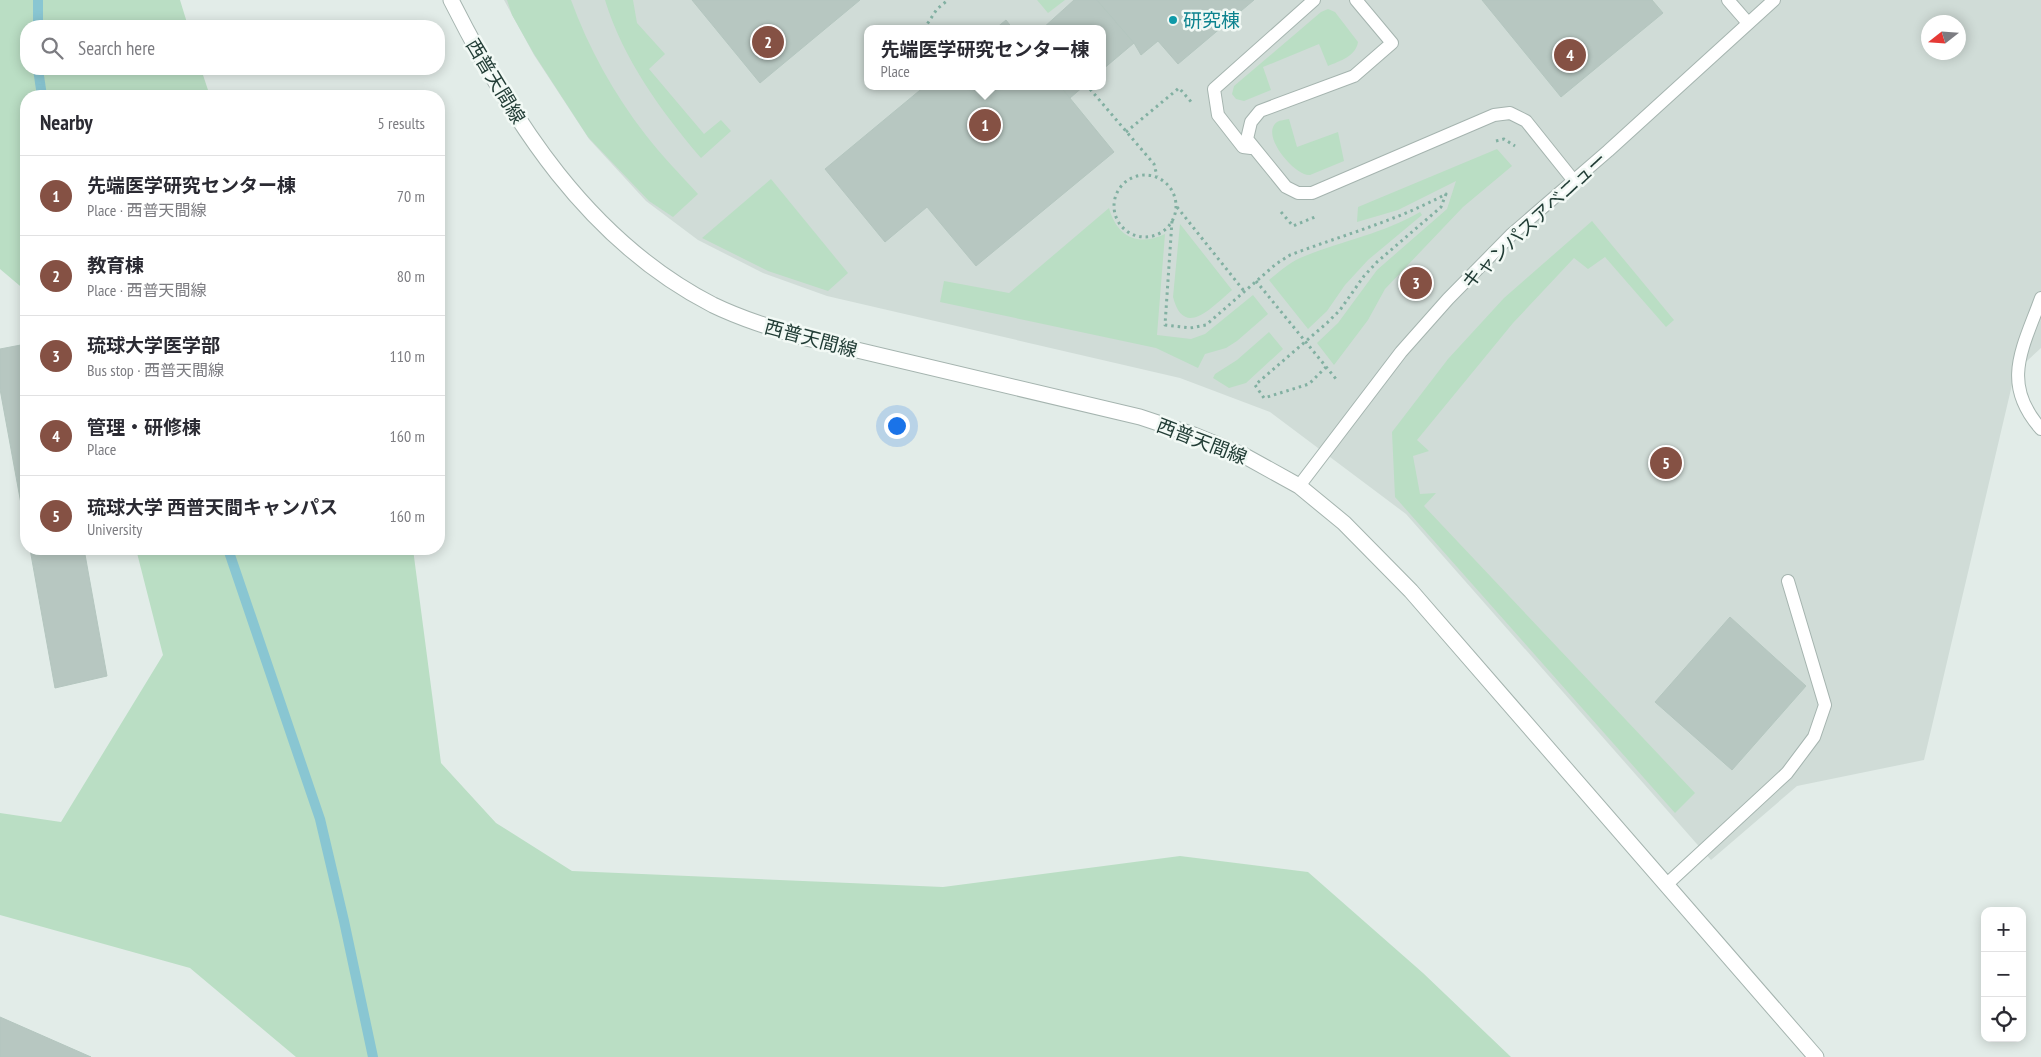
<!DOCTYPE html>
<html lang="en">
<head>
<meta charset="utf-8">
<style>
  :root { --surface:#fff; --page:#f2f2f3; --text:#2b2b33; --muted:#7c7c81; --line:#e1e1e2; --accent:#855144 }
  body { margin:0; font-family:"PT Sans Narrow","Noto Sans JP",sans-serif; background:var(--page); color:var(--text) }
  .controls { position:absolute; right:15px; bottom:15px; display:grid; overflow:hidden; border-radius:10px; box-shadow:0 2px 12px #0003 }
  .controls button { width:45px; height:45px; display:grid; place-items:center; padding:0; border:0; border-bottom:1px solid var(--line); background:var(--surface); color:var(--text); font:25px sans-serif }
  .compass { position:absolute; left:1921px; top:15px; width:45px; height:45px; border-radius:50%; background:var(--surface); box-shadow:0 2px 12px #0003; rotate:253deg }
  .you { position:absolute; left:896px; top:425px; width:18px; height:18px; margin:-12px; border:4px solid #fff; border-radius:50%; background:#1a73e8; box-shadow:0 0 0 8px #1a73e833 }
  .badge { display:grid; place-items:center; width:32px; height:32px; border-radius:50%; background:var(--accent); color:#fff; font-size:16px; font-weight:700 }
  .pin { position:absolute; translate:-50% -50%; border:2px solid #fff; box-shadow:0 1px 5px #0006 }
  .popup { position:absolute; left:864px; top:25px; width:242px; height:65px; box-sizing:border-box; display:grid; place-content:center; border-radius:10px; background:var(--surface); filter:drop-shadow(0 1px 4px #0005); font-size:16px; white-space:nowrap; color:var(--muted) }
  .popup b { font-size:19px; color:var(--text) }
  .popup::after { content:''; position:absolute; left:50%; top:100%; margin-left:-10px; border:10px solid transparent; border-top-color:var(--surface) }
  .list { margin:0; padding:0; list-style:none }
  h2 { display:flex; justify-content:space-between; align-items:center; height:65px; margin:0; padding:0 20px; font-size:21px }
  h2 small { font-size:16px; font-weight:400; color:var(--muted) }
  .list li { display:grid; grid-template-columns:32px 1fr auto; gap:15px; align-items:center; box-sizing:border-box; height:80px; padding:0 20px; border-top:1px solid var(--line) }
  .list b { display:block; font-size:19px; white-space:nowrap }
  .list p { margin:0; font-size:16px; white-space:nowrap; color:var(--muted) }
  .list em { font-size:16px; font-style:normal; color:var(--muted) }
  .icon { flex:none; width:28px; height:28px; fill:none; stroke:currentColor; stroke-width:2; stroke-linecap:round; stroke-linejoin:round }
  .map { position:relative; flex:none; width:2041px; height:1057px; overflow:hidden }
  .search { position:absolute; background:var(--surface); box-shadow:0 2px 12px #0003; left:20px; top:20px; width:425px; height:55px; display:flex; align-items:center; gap:12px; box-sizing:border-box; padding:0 18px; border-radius:20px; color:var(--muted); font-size:19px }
  .panel { position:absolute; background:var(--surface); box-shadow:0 2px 12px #0003; left:20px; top:90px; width:425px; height:465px; border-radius:20px }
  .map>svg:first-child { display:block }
</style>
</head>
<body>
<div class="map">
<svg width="2041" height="1057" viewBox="0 0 2041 1057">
  <rect width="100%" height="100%" fill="#e2ece8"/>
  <path fill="#d0dcd7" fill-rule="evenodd" d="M504,0H2041V348L2015,372L1924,760L1797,786L1711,860L1406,514L1270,412L1180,378L827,296L763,273L698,240L646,201L589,139L534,55ZM1928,22H1958V52H1928ZM868,29H1102V86H868Z"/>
  <g fill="#badec4">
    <polygon points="0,0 180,0 188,26 26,26 26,69 201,69 210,96 26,96 26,291 0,269"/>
    <path d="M507,0H571C588,47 614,94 645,134C661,155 680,174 698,194L673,217L649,201L588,137L534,54L512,15Z"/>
    <path d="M605,0H633L637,23L665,54L649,69L704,134L721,120L731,131L701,158C661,111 623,59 605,0Z"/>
    <polygon points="1037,0 1065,0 1048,13"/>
    <path d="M1328,9L1335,12L1358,42C1356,56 1340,61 1328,66L1319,44L1263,67L1271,90L1244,101L1236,99L1232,94L1234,86L1321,12Z"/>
    <path d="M1289,119L1297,147L1338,132L1344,161L1310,175C1296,177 1259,135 1277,122C1280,120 1285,120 1289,119Z"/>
    <polygon points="1497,149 1512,166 1463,207 1385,289 1368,320 1334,365 1317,343 1338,323 1377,270 1447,209 1456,181 1398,210 1357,222 1358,207"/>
    <polygon points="771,179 848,273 828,291 768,271 702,238"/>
    <path d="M1109,208C1117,237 1138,247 1165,234L1157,335L1191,339L1205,334L1253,295L1268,314L1237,341L1226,348L1205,354L1198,368L1156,348L940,302L944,281L1009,293Z"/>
    <path d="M1420,212L1422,215L1368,260L1345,285L1327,311L1308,329L1269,280C1279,272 1289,263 1300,258C1340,241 1383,234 1420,212Z"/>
    <polygon points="1592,221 1674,320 1666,327 1605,257 1588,269 1574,258 1513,323 1417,440 1429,451 1413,456 1420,494 1436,493 1424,506 1695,793 1675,813 1395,497 1392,432 1448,359 1504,298"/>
    <path d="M1180,224L1232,290C1213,306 1184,340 1173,297Z"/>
    <polygon points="1269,332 1283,349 1246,383 1229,388 1213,378 1215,374 1237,360"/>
    <polygon points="136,549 413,549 441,763 496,823 572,871 943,887 1180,856 1308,872 1423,973 1511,1057 296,1057 190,968 0,915 0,813 61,822 163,655"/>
  </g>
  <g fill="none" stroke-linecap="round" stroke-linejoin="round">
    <g stroke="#89c6d2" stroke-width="10">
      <polyline points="38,0 38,26"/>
      <polyline points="38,69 42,96"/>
      <polyline points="228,549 320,819 344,921 373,1057"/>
    </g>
  </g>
  <g fill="#b7c7c1" stroke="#b4c6bf">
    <polygon points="692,0 860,0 760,83"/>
    <polygon points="1074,0 1097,0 1134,43 1102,70 1102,29 1042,29"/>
    <polygon points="1097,0 1254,0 1178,64 1158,41 1141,55 1134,43"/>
    <polygon points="1482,0 1652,0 1663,13 1561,97"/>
    <polygon points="1006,20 1013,29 995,29"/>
    <polygon points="925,86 1060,86 1114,152 976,266 927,207 885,242 825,169"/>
    <polygon points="1060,86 1084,86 1070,98"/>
    <polygon points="26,344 26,531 0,389 0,349"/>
    <polygon points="30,549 84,549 107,676 55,688"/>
    <polygon points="1730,617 1806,686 1732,770 1655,702"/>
    <polygon points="0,1017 91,1057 0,1057"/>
  </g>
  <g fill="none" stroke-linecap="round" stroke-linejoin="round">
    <g stroke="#a5b4af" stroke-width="14">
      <g id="service">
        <polyline points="1356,0 1392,43 1354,76 1260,111 1251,122 1247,139 1286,187 1298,193 1312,193 1494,115 1510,113 1526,121 1574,181"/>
        <polyline points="1728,0 1748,23"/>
        <polyline points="1251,148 1243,147 1218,115 1214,89 1314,0"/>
        <path d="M2041,298C2023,348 2000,383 2041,429"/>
        <polyline points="1299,486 1401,352 1448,299 1512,234 1608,151 1774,0"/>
        <polyline points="1666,885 1787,773 1814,737 1825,705 1788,581"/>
      </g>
    </g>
    <g stroke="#a5b4af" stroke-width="17">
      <path id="tertiary" d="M451,0C512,121 588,241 713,305C742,319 772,328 802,337L1140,417L1194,435L1243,455L1299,486L1344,523L1411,591L1816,1057"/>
    </g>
    <g stroke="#82b0a2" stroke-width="3" stroke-dasharray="2.5 4" stroke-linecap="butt">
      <polyline points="924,29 937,9 948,0"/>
      <polyline points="1090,89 1154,164 1157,176"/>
      <polyline points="1126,132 1179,88 1193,104"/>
      <polyline points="1496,141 1504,139 1515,146"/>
      <circle cx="1145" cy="206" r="31"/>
      <polyline points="1177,207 1244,291"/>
      <polyline points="1281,212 1293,226 1315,217"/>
      <path d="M1172,221L1165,325L1190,328L1206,325L1276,264L1290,255C1343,235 1396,221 1446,194L1441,207L1377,262L1364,276L1340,310L1327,323L1255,385L1264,398L1309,384L1326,367"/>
      <polyline points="1256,281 1336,379"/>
    </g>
    <use href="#service" stroke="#fff" stroke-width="12"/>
    <use href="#tertiary" stroke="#fff" stroke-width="15"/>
  </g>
  <circle fill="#0f9aa8" stroke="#f2f9f5" stroke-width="2" cx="1173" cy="20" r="5"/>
  <g text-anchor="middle" stroke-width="5" stroke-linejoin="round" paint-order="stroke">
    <g font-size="19" fill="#0d838f" stroke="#f2f9f5" text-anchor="start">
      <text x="1183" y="27">研究棟</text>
    </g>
    <g font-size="19" fill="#223d36" stroke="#f2f9f5">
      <text transform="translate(496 81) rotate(59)" y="7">西普天間線</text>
      <text transform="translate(1534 220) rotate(-43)" y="7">キャンパスアベニュー</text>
      <text transform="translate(811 338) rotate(15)" y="7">西普天間線</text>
      <text transform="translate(1202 441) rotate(21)" y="7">西普天間線</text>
    </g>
  </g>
</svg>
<div class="controls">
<button>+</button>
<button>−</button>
<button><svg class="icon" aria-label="locate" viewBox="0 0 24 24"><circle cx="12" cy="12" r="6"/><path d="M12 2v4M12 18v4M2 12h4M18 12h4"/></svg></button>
</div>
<svg class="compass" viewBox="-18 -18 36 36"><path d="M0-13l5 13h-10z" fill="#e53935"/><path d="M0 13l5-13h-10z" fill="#7c7c81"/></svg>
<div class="you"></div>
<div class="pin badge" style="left:985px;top:125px">1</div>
<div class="popup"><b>先端医学研究センター棟</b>Place</div>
<div class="pin badge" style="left:768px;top:42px">2</div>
<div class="pin badge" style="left:1416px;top:283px">3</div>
<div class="pin badge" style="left:1570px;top:55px">4</div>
<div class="pin badge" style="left:1666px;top:463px">5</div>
<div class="search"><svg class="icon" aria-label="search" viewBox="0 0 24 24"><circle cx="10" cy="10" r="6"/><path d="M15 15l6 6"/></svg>Search here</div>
<section class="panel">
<h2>Nearby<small>5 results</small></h2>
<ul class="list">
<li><span class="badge">1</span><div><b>先端医学研究センター棟</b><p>Place · 西普天間線</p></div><em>70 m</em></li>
<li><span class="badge">2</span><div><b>教育棟</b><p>Place · 西普天間線</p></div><em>80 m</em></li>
<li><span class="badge">3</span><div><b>琉球大学医学部</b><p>Bus stop · 西普天間線</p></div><em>110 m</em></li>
<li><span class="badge">4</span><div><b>管理・研修棟</b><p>Place</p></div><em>160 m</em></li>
<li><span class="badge">5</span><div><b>琉球大学 西普天間キャンパス</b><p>University</p></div><em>160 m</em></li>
</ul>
</section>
</div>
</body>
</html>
